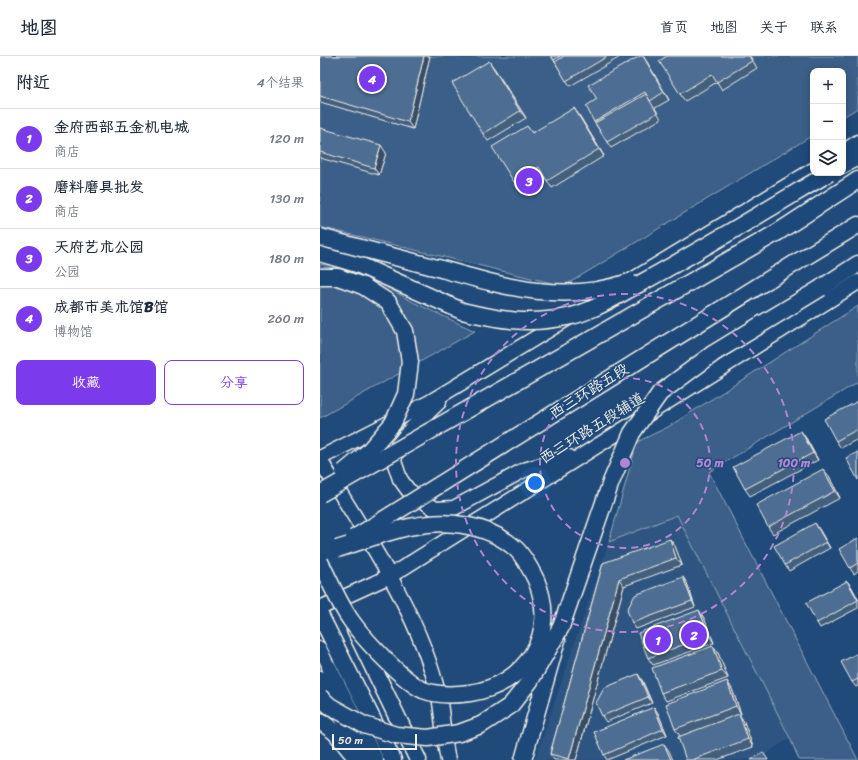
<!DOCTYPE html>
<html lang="zh">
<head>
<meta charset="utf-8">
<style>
  :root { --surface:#fff; --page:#f2f2f3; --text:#1f2937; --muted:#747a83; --line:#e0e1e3; --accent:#7c3aed }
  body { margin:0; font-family:Sriracha,"LXGW WenKai TC",sans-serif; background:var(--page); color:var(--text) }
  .controls { position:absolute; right:12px; top:12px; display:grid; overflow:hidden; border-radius:8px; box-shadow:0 2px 10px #0003 }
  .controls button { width:36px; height:36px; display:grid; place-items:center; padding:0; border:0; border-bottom:1px solid var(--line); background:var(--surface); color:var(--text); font:20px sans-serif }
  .scale { position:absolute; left:12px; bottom:10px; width:85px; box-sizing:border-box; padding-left:4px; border:2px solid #f4f1e8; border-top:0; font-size:11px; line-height:14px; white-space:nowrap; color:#f4f1e8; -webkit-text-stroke:3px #1f4a7a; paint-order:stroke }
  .you { position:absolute; left:215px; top:427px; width:14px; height:14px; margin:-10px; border:3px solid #fff; border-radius:50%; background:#1a73e8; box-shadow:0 0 0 6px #1a73e833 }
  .badge { display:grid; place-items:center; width:26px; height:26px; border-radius:50%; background:var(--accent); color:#fff; font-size:13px; font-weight:700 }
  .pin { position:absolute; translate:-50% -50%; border:2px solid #fff; box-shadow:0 1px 4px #0006 }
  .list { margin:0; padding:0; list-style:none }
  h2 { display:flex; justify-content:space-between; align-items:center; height:52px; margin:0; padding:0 16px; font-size:17px }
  h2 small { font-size:13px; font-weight:400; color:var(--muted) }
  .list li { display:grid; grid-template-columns:26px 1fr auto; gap:12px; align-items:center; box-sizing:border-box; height:60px; padding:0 16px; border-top:1px solid var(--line) }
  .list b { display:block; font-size:15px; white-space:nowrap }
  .list p { margin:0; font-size:13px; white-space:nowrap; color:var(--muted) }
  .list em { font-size:13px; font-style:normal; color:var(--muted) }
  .actions { display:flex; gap:8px; padding:12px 16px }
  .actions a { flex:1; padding:9px 0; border:1px solid var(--accent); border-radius:8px; text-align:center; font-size:14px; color:var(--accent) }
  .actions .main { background:var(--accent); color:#fff }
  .icon { flex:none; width:22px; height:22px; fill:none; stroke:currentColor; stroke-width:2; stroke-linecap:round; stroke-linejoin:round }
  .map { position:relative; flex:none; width:538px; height:704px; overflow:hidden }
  header { display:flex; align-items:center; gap:24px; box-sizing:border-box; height:56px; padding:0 20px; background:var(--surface); border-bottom:1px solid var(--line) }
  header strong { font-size:19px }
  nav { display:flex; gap:22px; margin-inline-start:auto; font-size:14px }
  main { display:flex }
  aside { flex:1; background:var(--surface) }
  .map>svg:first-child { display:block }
</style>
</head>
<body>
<header>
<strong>地图</strong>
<nav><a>首页</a><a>地图</a><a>关于</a><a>联系</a></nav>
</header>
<main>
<aside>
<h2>附近<small>4个结果</small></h2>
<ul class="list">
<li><span class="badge">1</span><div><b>金府西部五金机电城</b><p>商店</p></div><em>120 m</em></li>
<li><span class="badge">2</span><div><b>磨料磨具批发</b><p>商店</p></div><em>130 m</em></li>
<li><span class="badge">3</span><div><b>天府艺术公园</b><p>公园</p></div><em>180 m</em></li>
<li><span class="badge">4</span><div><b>成都市美术馆B馆</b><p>博物馆</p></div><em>260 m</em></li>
</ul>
<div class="actions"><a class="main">收藏</a><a>分享</a></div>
</aside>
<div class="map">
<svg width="538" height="704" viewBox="0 0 538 704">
  <rect width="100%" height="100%" fill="#1f4a7a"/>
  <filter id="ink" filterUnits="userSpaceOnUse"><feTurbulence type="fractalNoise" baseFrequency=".025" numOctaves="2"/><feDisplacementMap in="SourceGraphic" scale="8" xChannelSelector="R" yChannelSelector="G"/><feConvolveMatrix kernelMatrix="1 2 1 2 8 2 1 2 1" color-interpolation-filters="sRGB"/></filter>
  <g filter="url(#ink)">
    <polygon fill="#2d5581" points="357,458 470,682 437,704 215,704 289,486"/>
    <g fill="#3a5f88" stroke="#97a8b8">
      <polygon points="0,0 538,0 538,52 523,61 523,15 493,15 493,79 244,230 0,171"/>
      <polygon points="0,208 13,210 58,226 93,246 155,275 0,362"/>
      <polygon points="538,250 538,326 389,416 538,704 479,704 470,682 357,459 289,486 317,386 348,371"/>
    </g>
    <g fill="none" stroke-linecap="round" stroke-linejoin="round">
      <g stroke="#f4f1e8" stroke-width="15">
        <polyline id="tertiary" points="0,592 9,611"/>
      </g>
      <g stroke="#f4f1e8" stroke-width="17">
        <g id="secondary">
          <polyline points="523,96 538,86"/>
          <polyline points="312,224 493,114"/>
          <polyline points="119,346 91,373 78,389 74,405 80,423 88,434 115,453 134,452 204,414 249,401"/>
          <polyline points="0,402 110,346 250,261"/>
          <path d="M0,404C44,477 100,557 119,641C123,662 123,683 128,704"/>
          <polyline points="0,552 70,520 538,226"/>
          <polyline points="9,611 56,704"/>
        </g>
      </g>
      <g stroke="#f4f1e8" stroke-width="19">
        <g id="trunk">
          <polyline points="523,109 538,101"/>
          <polyline points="458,176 538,124"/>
          <polyline points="0,197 37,208 142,255"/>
          <polyline points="477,206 538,169"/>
          <polyline points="501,232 538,208"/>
          <polyline points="0,559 73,704"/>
          <polyline points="35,574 98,704"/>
          <polyline points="0,623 48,704"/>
          <polyline points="0,665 15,676 38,704"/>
          <polyline points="203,704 237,584"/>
        </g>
      </g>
      <use href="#tertiary" stroke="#1f4a7a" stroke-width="12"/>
      <use href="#secondary" stroke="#1f4a7a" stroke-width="14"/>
      <use href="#trunk" stroke="#1f4a7a" stroke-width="16"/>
      <g stroke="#f4f1e8" stroke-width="19" stroke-linecap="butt">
        <g id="trunk-bridge">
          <path d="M0,181C39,192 79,202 118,212C182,230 243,249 309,226"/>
          <polyline points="0,221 18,221 43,230 68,246 85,275 90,306 86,338 73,367 48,396 24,416"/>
          <path d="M142,255C180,264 208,269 247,261C273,256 298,239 321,227C385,192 447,154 509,117"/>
          <polyline points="0,438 458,176"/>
          <polyline points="34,482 477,206"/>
          <path d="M0,506C10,525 18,546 30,563C42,581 83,625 103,634C118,640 135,639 150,637C206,629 239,578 216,524C211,514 204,500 195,492C180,479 162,472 143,469C101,461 56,481 17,493"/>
          <polyline points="0,641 10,650 44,669 76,679 108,682 139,677 161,669 190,650 210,625 241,571 291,426 312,377 340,337 394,297 501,232"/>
        </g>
      </g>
      <use href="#trunk-bridge" stroke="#1f4a7a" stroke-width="16"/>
    </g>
    <g fill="#425f7e" stroke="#f4f1e8">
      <polygon points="0,0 110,0 93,73 0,46"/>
      <polygon points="231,0 300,0 300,1 250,30"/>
      <polygon points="347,0 430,0 437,12 402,34 397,26 365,45 360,38"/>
      <polygon points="327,6 349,44 335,52 341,63 291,92 274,66 277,43"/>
      <polygon points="174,12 206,62 168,85 163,78"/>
      <polygon points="259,59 284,100 232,132 223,119 199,134 194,126 207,70 212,77"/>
      <polygon points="0,72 66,97 59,119 0,102"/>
      <polygon points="538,345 538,383 521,392 516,385"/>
      <polygon points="486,382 498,404 430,440 425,433"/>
      <polygon points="509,420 520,442 453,478 448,471"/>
      <polygon points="499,473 510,492 469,515 465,509"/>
      <polygon points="538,482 538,515 534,518 530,512"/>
      <polygon points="355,490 362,509 304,530 256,704 234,704 230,698 283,507"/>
      <polygon points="367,527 375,551 316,573 312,567"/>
      <polygon points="531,530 538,543 538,552 500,572 497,567"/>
      <polygon points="384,562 394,587 333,609 328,602"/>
      <polygon points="398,597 408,622 346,645 341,637"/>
      <polygon points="538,597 538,630 536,631 532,626"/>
      <polygon points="322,624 332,647 286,666 282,660"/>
      <polygon points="407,625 412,633 421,658 419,658 424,666 433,691 397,704 366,704 360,680 355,673"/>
      <polygon points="338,657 347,679 287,704 284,699"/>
    </g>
    <g fill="#364d66" stroke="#f4f1e8">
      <polygon points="104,0 110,0 93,73 88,66"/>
      <polygon points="323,0 327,6 349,44 344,36"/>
      <polygon points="169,5 174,12 206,62 200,55"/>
      <polygon points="254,52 259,59 284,100 279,93"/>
      <polygon points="61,89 66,97 59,119 54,112"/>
      <polygon points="481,375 486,382 498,404 493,397"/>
      <polygon points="503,413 509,420 520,442 515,435"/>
      <polygon points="495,467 499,473 510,492 506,486"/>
      <polygon points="350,483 355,490 362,509 356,502"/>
      <polygon points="363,521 367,527 375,551 372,545"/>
      <polygon points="299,523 304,530 256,704 249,704 249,703"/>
      <polygon points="527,525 531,530 538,543 538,544"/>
      <polygon points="379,554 384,562 394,587 389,579"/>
      <polygon points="393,590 398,597 408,622 402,615"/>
      <polygon points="318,618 322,624 332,647 328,641"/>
      <polygon points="407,625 412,633 421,658 416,650"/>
      <polygon points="334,651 338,657 347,679 343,673"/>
      <polygon points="419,658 424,666 433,691 428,683"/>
      <polygon points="344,688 349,695 353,704 351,704"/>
    </g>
    <g fill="#4d6e92" stroke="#f4f1e8">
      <polygon points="0,0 104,0 88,66 0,40"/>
      <polygon points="231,0 240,0 234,4"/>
      <polygon points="244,0 288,0 246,25 235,6"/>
      <polygon points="320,0 323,0 344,36 330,45 325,36 274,66 266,50 277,43 268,29"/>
      <polygon points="347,0 429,0 432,5 397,26 392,18 360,38 339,5"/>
      <polygon points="169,5 200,55 163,78 132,27"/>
      <polygon points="326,38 337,57 287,86 275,67"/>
      <polygon points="254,52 279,93 227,125 219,111 194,126 172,91 207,70 212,77"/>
      <polygon points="0,72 61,89 54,112 0,96"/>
      <polygon points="538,345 538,373 516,385 504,363"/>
      <polygon points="481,375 493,397 425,433 413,411"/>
      <polygon points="538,396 538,424 526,402"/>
      <polygon points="503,413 515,435 448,471 436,449"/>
      <polygon points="495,467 506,486 465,509 454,490"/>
      <polygon points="538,482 538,507 530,512 519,493"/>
      <polygon points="350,483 356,502 299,523 249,703 230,698 283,507"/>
      <polygon points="363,521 372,545 312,567 307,554 315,539"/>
      <polygon points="527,525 538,544 497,567 486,547"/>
      <polygon points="379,554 389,579 328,602 318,577"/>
      <polygon points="393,590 402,615 341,637 332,612"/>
      <polygon points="538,597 538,623 532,626 521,606"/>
      <polygon points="318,618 328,641 282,660 276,647 284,632"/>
      <polygon points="407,625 416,650 355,673 346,648"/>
      <polygon points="334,651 343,673 284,699 274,676"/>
      <polygon points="419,658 428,683 372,704 366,704 358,681"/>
      <polygon points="344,688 351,704 303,704"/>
      <polygon points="443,696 448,704 431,704"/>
    </g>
  </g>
  <g fill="none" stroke="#b185d1" stroke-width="2" stroke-dasharray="7 5">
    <circle cx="305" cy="407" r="85"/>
    <circle cx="305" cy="407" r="169"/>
  </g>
  <g text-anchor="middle" stroke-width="3" stroke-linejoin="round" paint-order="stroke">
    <g font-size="15" fill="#f4f1e8" stroke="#1f4a7a">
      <text transform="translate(269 335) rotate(-32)" y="5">西三环路五段</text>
      <text transform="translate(272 372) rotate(-32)" y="5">西三环路五段辅道</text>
    </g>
  </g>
  <circle cx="305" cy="407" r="6" fill="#b185d1" stroke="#1f4a7a" stroke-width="2"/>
  <g font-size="12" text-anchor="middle" font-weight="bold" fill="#b185d1" stroke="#1f4a7a" stroke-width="3" stroke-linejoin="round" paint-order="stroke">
    <text x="390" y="411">50 m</text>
    <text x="474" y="411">100 m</text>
  </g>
</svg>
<div class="controls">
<button>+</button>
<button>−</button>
<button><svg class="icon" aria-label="layers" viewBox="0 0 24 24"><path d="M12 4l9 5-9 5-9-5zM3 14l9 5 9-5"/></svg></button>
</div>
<div class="scale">50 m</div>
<div class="you"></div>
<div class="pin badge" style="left:338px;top:584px">1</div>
<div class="pin badge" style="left:374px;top:579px">2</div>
<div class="pin badge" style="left:209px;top:125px">3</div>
<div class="pin badge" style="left:52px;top:23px">4</div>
</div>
</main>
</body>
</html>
